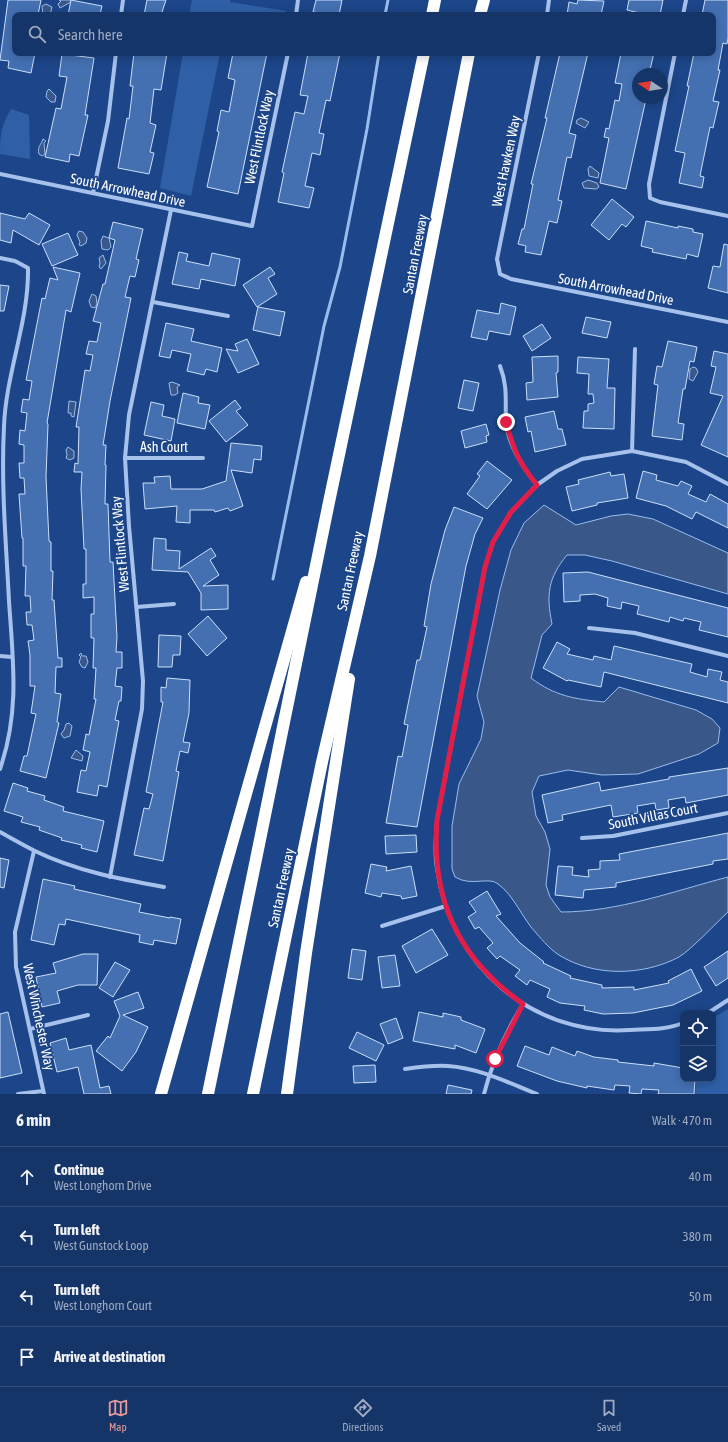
<!DOCTYPE html>
<html lang="en">
<head>
<meta charset="utf-8">
<style>
  :root { --surface:#153467; --page:#1e3c6d; --text:#f1f3f6; --muted:#9daac0; --line:#344f7b; --accent:#e69b98 }
  body { margin:0; font-family:"Asap Condensed",sans-serif; background:var(--page); color:var(--text) }
  .controls { position:absolute; right:12px; bottom:12px; display:grid; overflow:hidden; border-radius:8px; box-shadow:0 2px 10px #0003 }
  .controls button { width:36px; height:36px; display:grid; place-items:center; padding:0; border:0; border-bottom:1px solid var(--line); background:var(--surface); color:var(--text); font:20px sans-serif }
  .compass { position:absolute; left:632px; top:68px; width:36px; height:36px; border-radius:50%; background:var(--surface); box-shadow:0 2px 10px #0003; rotate:282deg }
  .stop { position:absolute; width:12px; height:12px; margin:-9px; border:3px solid #e11d48; border-radius:50%; background:#fff }
  .stop.end { background:#e11d48; border-color:#fff; box-shadow:0 1px 4px #0008 }
  .list { margin:0; padding:0; list-style:none }
  h2 { display:flex; justify-content:space-between; align-items:center; height:52px; margin:0; padding:0 16px; font-size:17px }
  h2 small { font-size:13px; font-weight:400; color:var(--muted) }
  .list li { display:grid; grid-template-columns:26px 1fr auto; gap:12px; align-items:center; box-sizing:border-box; height:60px; padding:0 16px; border-top:1px solid var(--line) }
  .list b { display:block; font-size:15px; white-space:nowrap }
  .list p { margin:0; font-size:13px; white-space:nowrap; color:var(--muted) }
  .list em { font-size:13px; font-style:normal; color:var(--muted) }
  .icon { flex:none; width:22px; height:22px; fill:none; stroke:currentColor; stroke-width:2; stroke-linecap:round; stroke-linejoin:round }
  .map { position:relative; flex:none; width:728px; height:1094px; overflow:hidden }
  .search { position:absolute; background:var(--surface); box-shadow:0 2px 10px #0003; left:12px; right:12px; top:12px; height:44px; display:flex; align-items:center; gap:10px; box-sizing:border-box; padding:0 14px; border-radius:8px; color:var(--muted); font-size:15px }
  .sheet { height:292px; background:var(--surface) }
  nav { display:flex; justify-content:space-around; align-items:center; box-sizing:border-box; height:56px; border-top:1px solid var(--line); background:var(--surface); font-size:11px; color:var(--muted) }
  nav a { display:grid; justify-items:center; gap:2px }
  nav .on { color:var(--accent) }
  .map>svg:first-child { display:block }
</style>
</head>
<body>
<div class="map">
<svg width="728" height="1094" viewBox="0 0 728 1094">
  <rect width="100%" height="100%" fill="#1c4689"/>
  <g fill="#2f5fa7">
    <polygon points="192,0 230,0 230,2 286,11 285,15 189,15"/>
    <polygon points="183,53 220,53 191,196 160,188"/>
    <path d="M11,109L29,115L30,159L0,154C0,136 1,125 11,109Z"/>
    <polygon points="728,1009 728,1094 695,1094 696,1079 713,1079 713,1018"/>
  </g>
  <g fill="#395889" stroke="#99bcee">
    <polygon points="59,0 70,0 71,2 60,8 58,4 61,1"/>
    <polygon points="46,4 52,7 50,15 43,15 42,6"/>
    <polygon points="49,89 56,96 55,102 51,102 46,97 47,91"/>
    <polygon points="581,118 589,122 585,128 576,123 577,120"/>
    <path d="M43,139L46,141L44,143L45,154L42,156L39,154C37,147 41,145 43,139Z"/>
    <polygon points="590,166 599,173 598,178 589,176 588,169"/>
    <polygon points="588,180 597,183 599,187 596,189 584,188 582,183"/>
    <polygon points="79,231 83,232 87,238 86,243 81,246 79,245 80,242 77,235"/>
    <polygon points="103,236 109,238 111,247 108,250 102,249 101,241"/>
    <polygon points="103,255 106,263 101,269 99,267 100,263 99,258"/>
    <polygon points="92,294 96,296 97,304 95,308 91,307 89,301"/>
    <polygon points="693,367 696,368 698,372 693,381 689,379 690,369"/>
    <polygon points="172,382 180,385 177,387 178,393 175,395 171,395 169,383"/>
    <polygon points="69,401 76,402 74,417 71,416 71,413 68,413"/>
    <polygon points="68,447 74,451 74,458 70,460 66,458 67,455 66,450"/>
    <path d="M544,505L576,525L611,516L628,514L653,519L728,553V594L612,561L585,555H567C548,578 546,595 552,624L542,635L531,678C555,696 574,699 604,702L619,687L696,710L712,719L720,728L718,743L699,754L638,774L602,775L568,770L539,776L532,792L536,816L545,832L550,849L546,885L550,897L561,912C618,912 674,891 728,877V912C716,923 692,949 679,957C643,976 594,977 559,955C551,950 543,941 537,934C523,920 514,895 498,884C489,876 471,887 455,877L452,869V826L459,784L481,739L484,722L477,696L500,590L511,550L524,523Z"/>
    <polygon points="81,653 82,656 86,656 88,662 85,668 82,667 79,662 81,657 79,655"/>
    <polygon points="69,723 72,726 70,736 64,738 61,734 64,730 66,724"/>
    <polygon points="76,750 83,756 82,761 71,758"/>
  </g>
  <g fill="none" stroke-linecap="round" stroke-linejoin="round">
    <g stroke="#99bcee" stroke-width="3">
      <polyline points="385,15 388,0"/>
      <polyline points="273,579 324,326 340,267 367,129 379,53"/>
    </g>
  </g>
  <g fill="#4470b2" stroke="#cbdef9">
    <polygon points="8,0 41,0 38,15 15,15 15,53 35,53 31,73 8,68 9,61 0,60"/>
    <polygon points="71,0 102,6 100,15 68,15"/>
    <polygon points="147,0 166,0 161,15 144,15"/>
    <polygon points="316,0 342,0 339,15 313,12"/>
    <polygon points="578,0 604,1 601,15 567,15 569,2 577,4"/>
    <polygon points="629,0 663,0 660,15 648,15 627,10"/>
    <polygon points="705,0 728,0 728,38 727,44 723,43 718,70 720,70 713,101 719,102 713,128 710,127 702,166 700,176 704,177 702,188 679,183 685,153 675,151 689,86 687,86 694,53 713,53 713,15 702,15"/>
    <polygon points="134,53 167,53 161,90 154,89 150,123 156,125 150,152 154,153 149,174 118,168 127,118 129,119 133,86 130,86"/>
    <polygon points="233,53 267,53 238,194 207,187 219,132 217,131 221,110 229,112 235,80 228,78"/>
    <polygon points="308,53 340,53 330,101 326,100 319,133 324,134 320,155 312,153 305,186 314,188 309,208 278,202 284,173 282,172 295,112 304,114 308,96 300,95"/>
    <polygon points="560,53 588,53 569,133 576,135 571,158 567,157 558,200 562,201 557,223 549,221 541,255 525,252 526,246 518,244 522,229 524,229 533,184 531,184 547,118 545,118"/>
    <polygon points="621,53 654,53 649,74 638,74 638,98 646,99 626,189 600,183 609,138 604,137 606,128 609,129 615,100 619,101 622,84 615,83"/>
    <polygon points="62,54 94,58 85,115 88,115 79,156 70,154 69,162 45,157 56,108 61,109 67,77 59,76"/>
    <polygon points="612,199 634,217 626,227 622,224 609,240 591,225"/>
    <polygon points="0,213 25,219 29,213 50,225 39,245 13,230 11,243 0,240"/>
    <polygon points="646,221 678,228 678,226 693,229 693,232 703,234 698,257 687,254 686,259 652,252 653,249 641,246"/>
    <polygon points="113,222 143,229 136,259 139,260 135,277 130,276 125,297 131,298 110,401 103,445 106,445 105,465 106,465 105,504 108,504 110,562 113,562 117,637 116,652 122,652 122,668 117,668 115,686 122,687 121,701 119,701 115,720 119,721 107,787 99,785 97,796 77,792 81,770 86,771 90,752 83,750 86,734 89,735 96,699 94,699 96,668 93,668 94,638 91,638 91,614 94,614 94,597 83,598 83,584 86,584 86,549 84,549 81,489 82,472 74,472 75,463 78,464 79,427 76,427 85,370 90,371 93,355 86,354 89,341 97,342 101,323 93,321 103,284 105,284 115,240 109,238"/>
    <polygon points="68,233 78,255 52,266 42,244"/>
    <polygon points="724,244 728,245 728,293 708,288 713,266 720,267"/>
    <polygon points="179,252 188,254 186,261 209,266 212,253 240,259 235,286 201,279 199,289 172,284"/>
    <polygon points="53,267 80,273 71,312 66,310 47,423 48,424 46,477 49,541 51,542 51,571 53,571 52,600 54,600 58,658 62,658 62,667 56,667 55,693 61,694 57,722 59,723 46,778 20,771 24,756 27,756 36,714 31,713 35,686 30,686 30,655 28,641 34,640 32,625 27,625 26,612 31,612 30,596 25,596 26,566 23,566 23,538 22,538 19,494 25,494 24,478 20,478 19,463 24,463 24,445 19,444 20,430 25,431 27,413 21,412 23,399 29,400 32,381 26,380 42,298 45,299 50,278 58,280"/>
    <polygon points="270,267 275,274 268,278 277,294 257,307 243,285"/>
    <polygon points="0,285 9,286 4,311 0,311"/>
    <polygon points="501,303 516,307 510,335 489,331 487,340 471,337 477,310 499,314"/>
    <polygon points="258,307 285,312 280,336 253,330"/>
    <polygon points="586,317 611,322 607,338 582,333"/>
    <polygon points="166,323 194,329 191,341 222,348 217,372 206,369 204,375 187,371 191,354 172,350 170,358 159,356"/>
    <polygon points="542,324 551,338 532,351 523,336"/>
    <polygon points="247,339 259,364 238,373 226,349 238,351 235,344"/>
    <polygon points="668,341 697,347 694,362 690,361 685,389 683,389 678,423 684,424 682,440 652,436 658,385 654,384 657,366 662,367"/>
    <polygon points="714,351 728,354 728,457 701,445 723,396 710,393 716,367 711,366"/>
    <polygon points="558,356 558,372 556,373 558,397 527,400 526,383 533,382 532,357"/>
    <polygon points="578,357 609,359 607,388 615,388 614,429 583,428 584,411 588,411 588,404 594,403 593,394 588,394 589,374 577,373"/>
    <polygon points="464,380 479,383 473,411 458,408"/>
    <polygon points="183,393 199,397 198,403 210,405 205,429 177,423"/>
    <polygon points="235,400 241,408 236,411 248,425 226,442 209,421"/>
    <polygon points="151,402 164,405 162,416 175,419 171,441 144,435"/>
    <polygon points="554,411 558,429 562,429 566,445 535,452 531,431 528,432 525,417"/>
    <polygon points="486,424 489,435 486,436 487,442 465,448 461,431"/>
    <polygon points="231,443 262,446 261,460 254,459 252,473 231,470 243,506 230,511 228,508 215,512 214,510 190,510 190,523 176,522 177,506 145,509 143,483 155,483 154,477 170,476 171,489 202,489 226,481"/>
    <polygon points="487,461 512,480 487,509 467,494 480,476 477,474"/>
    <polygon points="643,471 657,475 656,480 678,486 681,481 692,486 688,494 706,502 710,494 728,504 728,528 696,512 692,519 666,506 636,498"/>
    <polygon points="610,472 611,476 624,474 628,498 597,503 597,505 572,511 566,487 579,484 578,480"/>
    <polygon points="454,507 483,518 475,534 466,566 417,827 386,823 398,756 402,757 408,725 404,724 417,660 420,660 427,627 424,626 431,584 445,530"/>
    <polygon points="154,538 166,539 166,550 180,551 179,569 211,548 216,556 210,560 219,575 203,586 228,585 228,609 201,610 201,593 188,572 152,570"/>
    <polygon points="588,572 728,608 728,637 699,630 701,622 684,618 683,621 670,617 669,622 637,614 639,606 622,602 621,609 607,606 608,598 595,594 580,595 580,601 564,602 563,573"/>
    <polygon points="208,616 227,638 207,656 188,634"/>
    <polygon points="159,635 181,636 180,655 173,655 172,667 158,667"/>
    <polygon points="557,642 570,649 567,654 593,660 594,656 611,660 614,646 692,664 690,672 707,677 708,669 722,672 720,680 728,682 728,703 604,672 601,687 568,680 567,681 543,668"/>
    <polygon points="167,678 190,680 189,713 183,742 190,743 188,753 180,751 176,771 179,772 163,861 134,855 144,808 149,809 153,794 146,792 163,702 161,702 161,687 166,688"/>
    <polygon points="728,768 728,795 686,803 685,797 668,800 669,808 656,810 655,803 637,806 638,813 613,817 611,805 562,815 563,820 548,823 542,795 599,782 601,791 669,779 669,777"/>
    <polygon points="13,783 28,788 27,791 45,796 44,800 64,807 63,811 104,821 97,852 81,848 82,845 61,840 62,838 39,830 40,827 21,822 23,817 4,811"/>
    <polygon points="728,833 728,859 713,861 713,864 616,883 616,887 584,890 583,898 555,895 558,866 573,867 572,875 589,877 588,870 600,869 600,861 620,860 619,854"/>
    <polygon points="416,835 417,852 386,854 385,836"/>
    <polygon points="0,858 9,860 4,888 0,887"/>
    <polygon points="371,864 387,867 386,871 411,866 417,896 402,899 401,896 382,893 381,897 365,893"/>
    <polygon points="43,879 75,886 74,889 141,904 139,912 170,918 170,917 181,919 176,944 154,940 153,945 139,942 140,935 66,919 65,925 59,924 54,945 31,940"/>
    <polygon points="487,891 501,914 496,916 520,943 544,962 543,963 571,976 570,978 602,985 602,988 634,987 634,990 669,983 668,981 691,969 702,991 673,1005 633,1013 603,1014 584,1010 585,1006 560,1003 547,997 550,989 530,980 527,985 515,976 520,970 500,956 497,959 487,948 493,943 479,927 475,929 468,917 476,912 469,902"/>
    <polygon points="432,929 448,955 416,973 402,946"/>
    <polygon points="352,949 366,951 362,980 348,978"/>
    <polygon points="728,951 728,978 716,986 704,967"/>
    <polygon points="83,954 98,954 97,985 78,985 57,991 60,1003 42,1007 36,977 56,973 53,963"/>
    <polygon points="395,955 400,986 382,988 378,957"/>
    <polygon points="115,962 130,970 113,997 99,988"/>
    <polygon points="138,992 144,1008 123,1015 148,1027 136,1052 122,1071 96,1051 108,1036 110,1038 120,1016 114,1001"/>
    <polygon points="8,1012 22,1073 0,1078 0,1014"/>
    <polygon points="419,1012 443,1017 443,1013 461,1017 461,1020 485,1029 476,1053 455,1045 455,1049 413,1041"/>
    <polygon points="396,1018 403,1038 388,1044 380,1024"/>
    <polygon points="357,1032 384,1045 376,1061 349,1048"/>
    <polygon points="66,1038 69,1050 91,1045 100,1088 109,1086 111,1094 84,1094 78,1067 57,1072 50,1043"/>
    <polygon points="525,1046 549,1055 552,1047 575,1056 577,1051 594,1057 618,1060 618,1062 654,1066 654,1063 683,1068 683,1079 695,1079 694,1094 658,1094 659,1090 642,1089 641,1094 629,1093 630,1086 615,1085 614,1090 587,1086 587,1088 557,1081 517,1066"/>
    <polygon points="375,1065 376,1082 354,1083 353,1066"/>
    <polygon points="448,1085 472,1090 471,1094 446,1094"/>
  </g>
  <g fill="none" stroke-linecap="round" stroke-linejoin="round">
    <g stroke="#a6c2ec" stroke-width="4">
      <polyline points="121,15 123,0"/>
      <polyline points="296,15 298,0"/>
      <polyline points="547,15 549,0"/>
      <polyline points="683,15 686,0"/>
      <polyline points="539,53 497,259 500,274 511,279 728,322"/>
      <polyline points="675,53 649,184 650,198 660,202 728,216"/>
      <polyline points="0,174 252,226 288,53"/>
      <polyline points="93,193 108,121 116,53"/>
      <path d="M0,258L15,261L28,268C29,321 6,373 4,426C1,485 6,543 9,601C13,661 20,711 0,769"/>
      <polyline points="153,302 228,316"/>
      <path d="M500,366C508,387 505,400 506,421C508,445 522,466 537,485"/>
      <polyline points="632,451 635,349"/>
      <polyline points="125,458 203,458"/>
      <polyline points="137,607 174,604"/>
      <polyline points="589,628 635,633 728,656"/>
      <polyline points="0,656 12,657"/>
      <path d="M0,832C11,838 23,845 35,851C76,871 120,879 164,887"/>
      <polyline points="582,838 613,836 728,813"/>
      <polyline points="34,851 15,932 16,967 44,1094"/>
      <polyline points="110,877 142,709 143,681 129,526 125,458 129,415 171,210"/>
      <polyline points="382,926 446,906"/>
      <polyline points="708,1013 728,1000"/>
      <path d="M683,1023C666,1030 648,1029 630,1030C532,1037 449,964 437,868C434,852 436,836 437,820L485,567L493,542L511,512L537,485L557,471L582,459L632,451L686,462L728,484"/>
      <polyline points="30,1029 88,1015"/>
      <path d="M405,1069C419,1067 433,1065 448,1066C479,1068 509,1083 537,1094"/>
      <polyline points="18,1094 43,1091"/>
      <path d="M484,1094C492,1062 506,1032 523,1004"/>
    </g>
    <g stroke="#fff" stroke-width="12">
      <polyline points="432,15 435,0"/>
      <polyline points="480,15 484,0"/>
      <polyline points="161,1094 306,582"/>
      <polyline points="208,1094 329,502 424,53"/>
      <polyline points="253,1094 322,762 370,556 469,53"/>
      <polyline points="287,1094 306,953 349,679"/>
    </g>
  </g>
  <g fill="none" stroke-linecap="round" stroke-linejoin="round">
    <path stroke="#e11d48" stroke-width="5" d="M495,1059L523,1004C457,957 431,899 437,820L485,567L493,542L511,512L537,485C519,463 513,449 506,422"/>
  </g>
  <g text-anchor="middle" stroke-width="3.5" stroke-linejoin="round" paint-order="stroke">
    <g font-size="14" fill="#fff" stroke="#1c4689">
      <text transform="translate(259 137) rotate(-78)" y="5">West Flintlock Way</text>
      <text transform="translate(506 161) rotate(-78)" y="5">West Hawken Way</text>
      <text transform="translate(128 190) rotate(12)" y="5">South Arrowhead Drive</text>
      <text transform="translate(415 254) rotate(-79)" y="5">Santan Freeway</text>
      <text transform="translate(616 289) rotate(11)" y="5">South Arrowhead Drive</text>
      <text x="164" y="452">Ash Court</text>
      <text transform="translate(120 544) rotate(-95)" y="5">West Flintlock Way</text>
      <text transform="translate(350 571) rotate(-78)" y="5">Santan Freeway</text>
      <text transform="translate(653 816) rotate(-11)" y="5">South Villas Court</text>
      <text transform="translate(281 888) rotate(-78)" y="5">Santan Freeway</text>
      <text transform="translate(39 1017) rotate(78)" y="5">West Winchester Way</text>
    </g>
  </g>
</svg>
<div class="controls">
<button><svg class="icon" aria-label="locate" viewBox="0 0 24 24"><circle cx="12" cy="12" r="6"/><path d="M12 2v4M12 18v4M2 12h4M18 12h4"/></svg></button>
<button><svg class="icon" aria-label="layers" viewBox="0 0 24 24"><path d="M12 4l9 5-9 5-9-5zM3 14l9 5 9-5"/></svg></button>
</div>
<svg class="compass" viewBox="-18 -18 36 36"><path d="M0-13l5 13h-10z" fill="#e53935"/><path d="M0 13l5-13h-10z" fill="#9daac0"/></svg>
<div class="stop" style="left:495px;top:1059px"></div>
<div class="stop end" style="left:506px;top:422px"></div>
<div class="search"><svg class="icon" aria-label="search" viewBox="0 0 24 24"><circle cx="10" cy="10" r="6"/><path d="M15 15l6 6"/></svg>Search here</div>
</div>
<section class="sheet">
<h2>6 min<small>Walk · 470 m</small></h2>
<ul class="list">
<li><svg class="icon" aria-label="ahead" viewBox="0 0 24 24"><path d="M12 20V5M6 11l6-6 6 6"/></svg><div><b>Continue</b><p>West Longhorn Drive</p></div><em>40 m</em></li>
<li><svg class="icon" aria-label="left" viewBox="0 0 24 24"><path d="M17 20v-9H6M10 6l-5 5 5 5"/></svg><div><b>Turn left</b><p>West Gunstock Loop</p></div><em>380 m</em></li>
<li><svg class="icon" aria-label="left" viewBox="0 0 24 24"><path d="M17 20v-9H6M10 6l-5 5 5 5"/></svg><div><b>Turn left</b><p>West Longhorn Court</p></div><em>50 m</em></li>
<li><svg class="icon" aria-label="arrive" viewBox="0 0 24 24"><path d="M6 21V4h12l-3 4 3 4H6"/></svg><div><b>Arrive at destination</b></div></li>
</ul>
</section>
<nav>
<a class="on"><svg class="icon" aria-label="map" viewBox="0 0 24 24"><path d="M3 6l6-2 6 2 6-2v14l-6 2-6-2-6 2zM9 4v14M15 6v14"/></svg>Map</a>
<a><svg class="icon" aria-label="directions" viewBox="0 0 24 24"><path d="M12 3l9 9-9 9-9-9zM9 14v-3h6M13 9l2 2-2 2"/></svg>Directions</a>
<a><svg class="icon" aria-label="saved" viewBox="0 0 24 24"><path d="M7 4h10v16l-5-4-5 4z"/></svg>Saved</a>
</nav>
</body>
</html>
